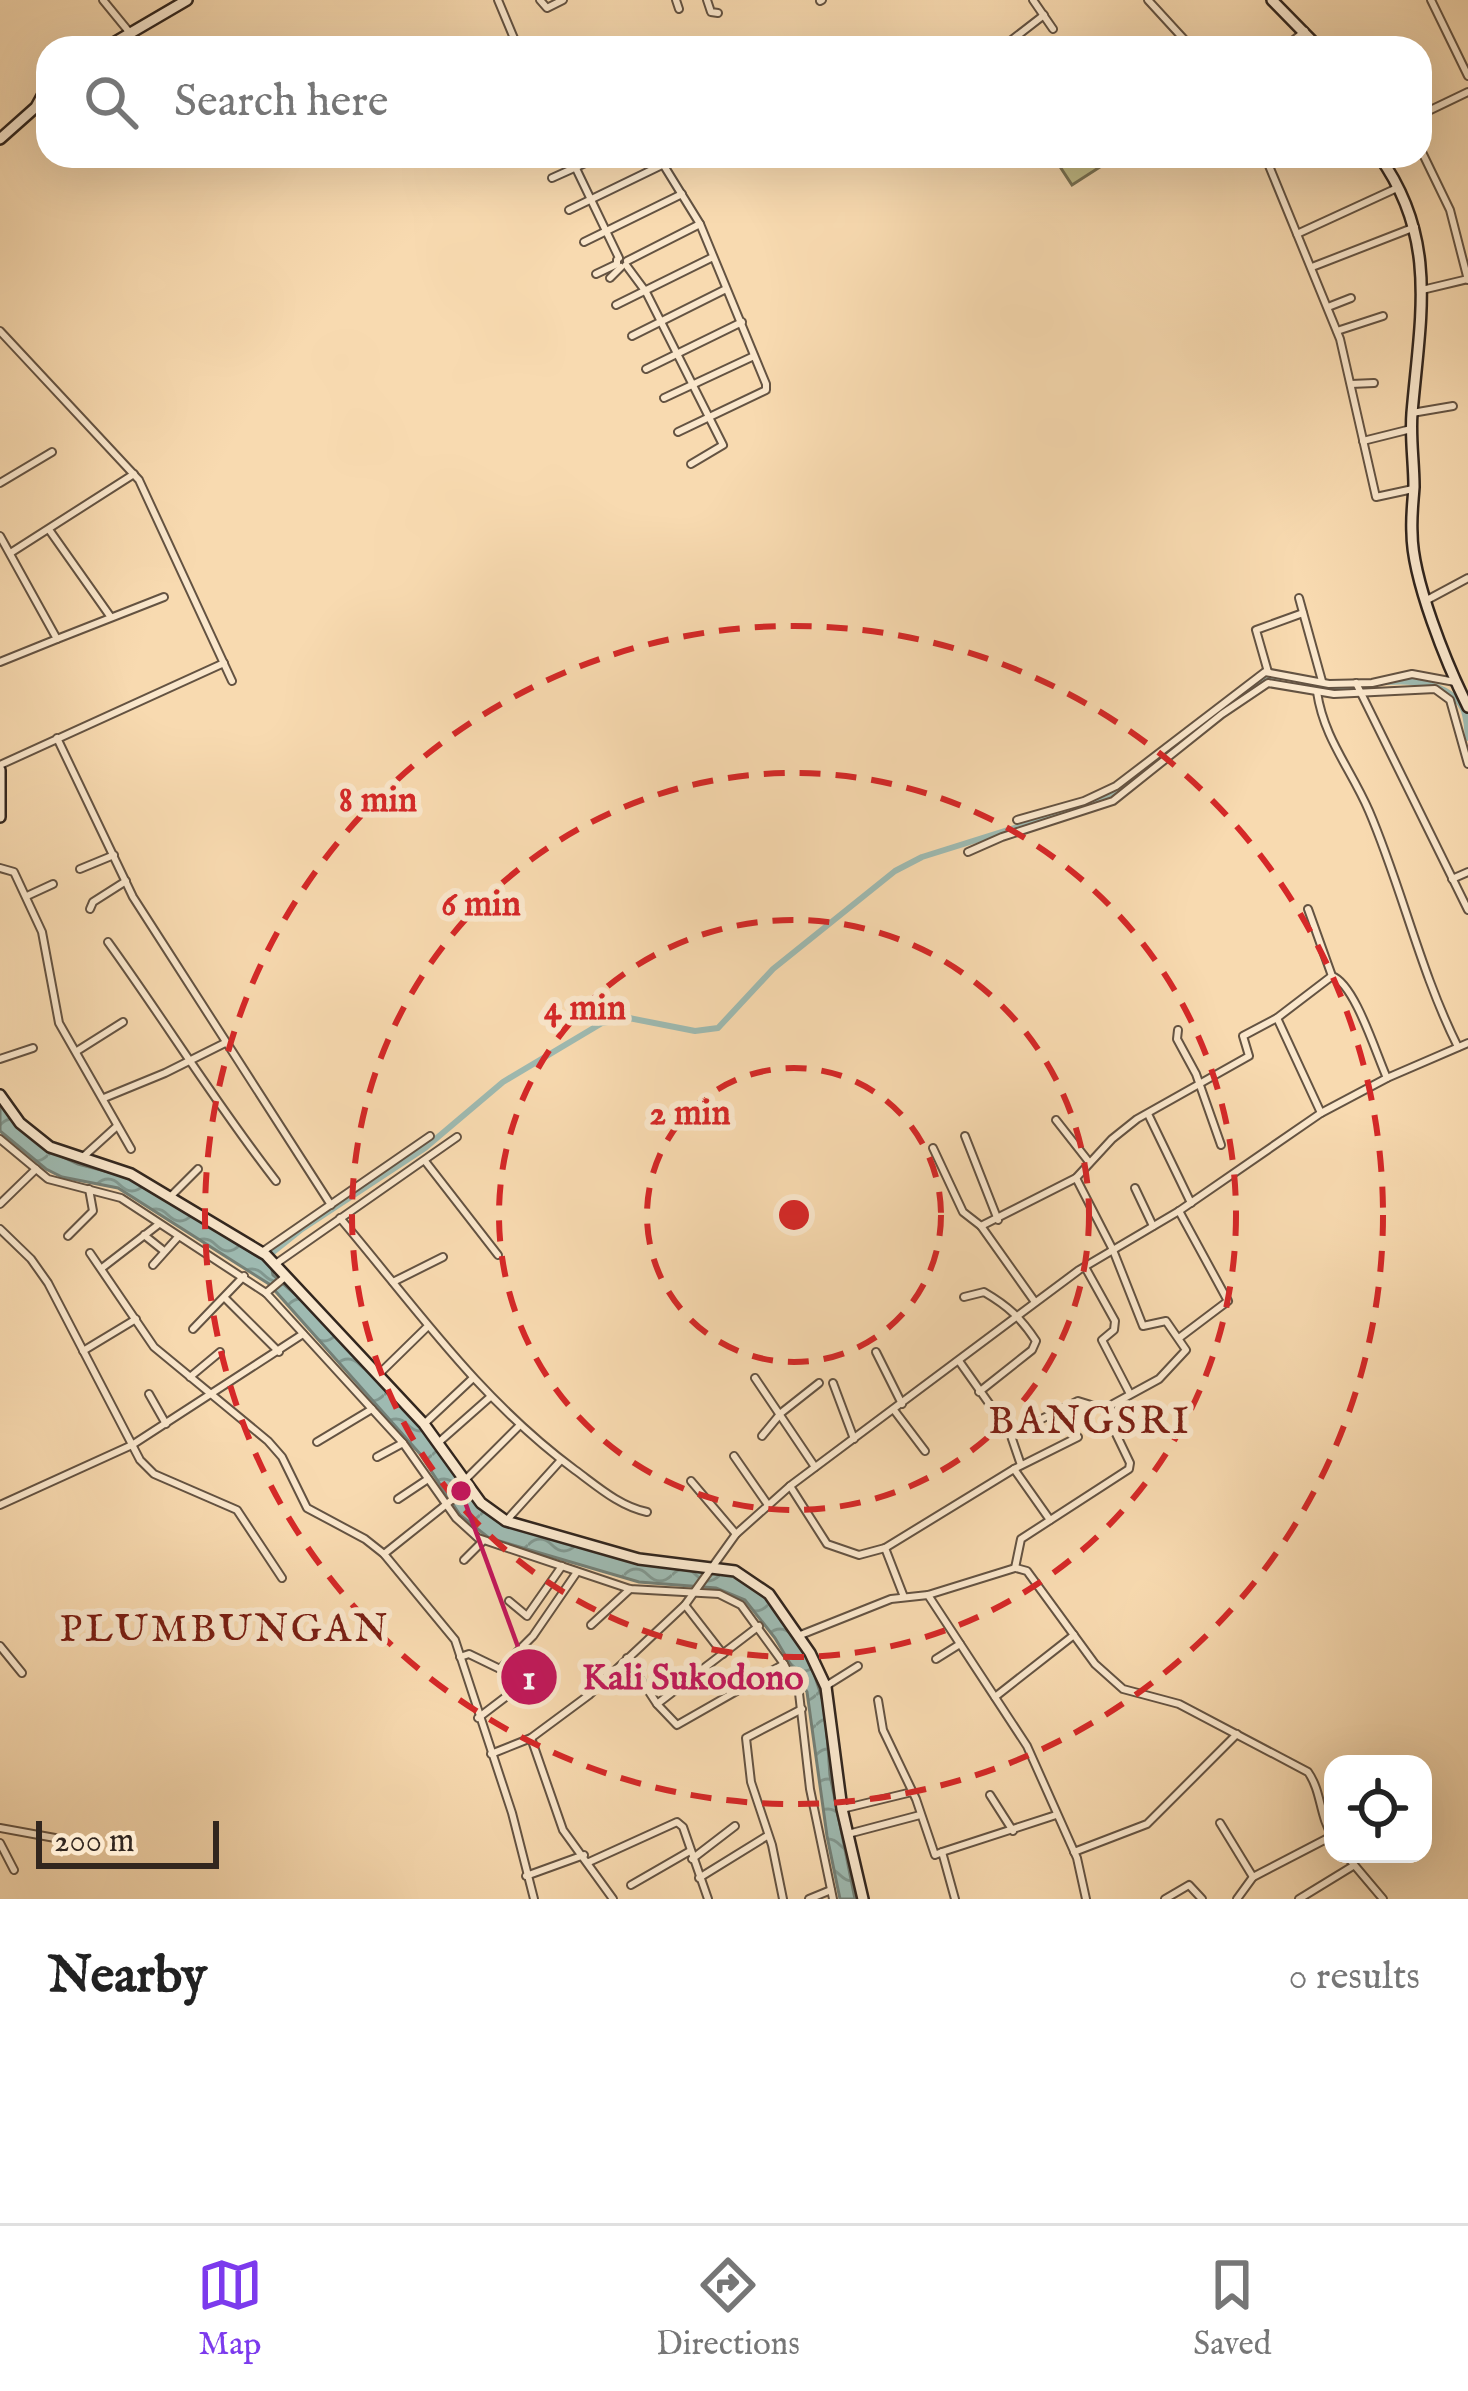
<!DOCTYPE html>
<html lang="en">
<head>
<meta charset="utf-8">
<style>
  :root { --surface:#fff; --page:#f2f2f2; --text:#222; --muted:#767676; --line:#e0e0e0; --accent:#7c3aed }
  body { margin:0; font-family:"IM FELL English",serif; background:var(--page); color:var(--text) }
  .controls { position:absolute; right:36px; bottom:36px; display:grid; overflow:hidden; border-radius:24px; box-shadow:0 12px 48px #0002 }
  .controls button { width:108px; height:108px; display:grid; place-items:center; padding:0; border:0; border-bottom:3px solid var(--line); background:var(--surface); color:var(--text); font:60px sans-serif }
  .scale { position:absolute; left:36px; bottom:30px; width:183px; box-sizing:border-box; padding-left:12px; border:6px solid #32261e; border-top:0; font-size:33px; line-height:42px; white-space:nowrap; color:#32261e; -webkit-text-stroke:9px #fae7cc; paint-order:stroke }
  .list { margin:0; padding:0; list-style:none }
  h2 { display:flex; justify-content:space-between; align-items:center; height:156px; margin:0; padding:0 48px; font-size:51px }
  h2 small { font-size:39px; font-weight:400; color:var(--muted) }
  .icon { flex:none; width:66px; height:66px; fill:none; stroke:currentColor; stroke-width:2; stroke-linecap:round; stroke-linejoin:round }
  .map { position:relative; flex:none; width:1468px; height:1899px; overflow:hidden }
  .search { position:absolute; background:var(--surface); box-shadow:0 12px 48px #0002; left:36px; right:36px; top:36px; height:132px; display:flex; align-items:center; gap:30px; box-sizing:border-box; padding:0 42px; border-radius:36px; color:var(--muted); font-size:45px }
  .sheet { height:324px; background:var(--surface) }
  nav { display:flex; justify-content:space-around; align-items:center; box-sizing:border-box; height:168px; border-top:3px solid var(--line); background:var(--surface); font-size:33px; color:var(--muted) }
  nav a { display:grid; justify-items:center; gap:6px }
  nav .on { color:var(--accent) }
  .map>svg:first-child { display:block }
</style>
</head>
<body>
<div class="map">
<svg width="1468" height="1899" viewBox="0 0 1468 1899">
  <defs>
    <pattern id="water-waves" width="16" height="10" patternUnits="userSpaceOnUse" patternTransform="scale(3)"><rect width="16" height="10" fill="#9ebab1"/><path d="M0 5q4-4 8 0t8 0" fill="none" stroke="#81978f"/></pattern>
  </defs>
  <rect width="100%" height="100%" fill="#f8dab0"/>
  <filter id="stains"><feTurbulence type="fractalNoise" baseFrequency=".00167" numOctaves="4"/><feColorMatrix values="0 0 0 0 .2 0 0 0 0 .09 0 0 0 0 .02 0 0 0 .5 -.17"/></filter>
  <radialGradient id="worn" r=".72"><stop offset=".6" stop-color="#630" stop-opacity="0"/><stop offset="1" stop-color="#630" stop-opacity=".3"/></radialGradient>
  <polygon fill="#c4bd87" stroke="#7b7252" stroke-width="3" points="1053,156 1117,156 1072,185"/>
  <polygon fill="url(#water-waves)" stroke="#737f76" stroke-width="3" points="0,1103 42,1147 78,1164 136,1179 271,1265 273,1275 318,1314 416,1417 504,1525 647,1563 737,1574 770,1600 808,1655 825,1707 830,1775 855,1899 840,1899 827,1836 807,1692 775,1638 745,1600 716,1588 639,1582 489,1538 460,1515 420,1454 269,1284 118,1188 62,1177 46,1169 0,1131"/>
  <g fill="none" stroke-linecap="round" stroke-linejoin="round">
    <g stroke="#9ebab1" stroke-width="6">
      <path d="M1386,682C1411,680 1448,682 1462,707C1467,714 1467,730 1468,738"/>
      <polyline points="1321,685 1334,689 1355,686"/>
      <polyline points="257,1265 302,1229 425,1148 503,1082 602,1023 629,1018 695,1031 718,1028 773,969 895,871 922,857 1085,806 1127,786 1254,684 1279,677"/>
    </g>
    <g stroke="#645342" stroke-width="10">
      <g id="street">
        <polyline points="103,0 130,33"/>
        <polyline points="498,0 518,48"/>
        <polyline points="540,0 547,8 563,0"/>
        <polyline points="676,0 679,9"/>
        <polyline points="707,0 711,12 718,13"/>
        <polyline points="1033,0 1053,29"/>
        <polyline points="1148,0 1192,48"/>
        <polyline points="1431,0 1468,76"/>
        <polyline points="820,1 822,0"/>
        <polyline points="1004,46 1044,15"/>
        <polyline points="1284,48 1305,31"/>
        <polyline points="1420,115 1468,92"/>
        <polyline points="1420,148 1450,210 1468,280"/>
        <polyline points="570,156 619,258"/>
        <polyline points="658,156 700,224 766,384 766,390 678,432"/>
        <polyline points="1265,156 1340,339 1376,497 1413,489"/>
        <polyline points="552,178 601,156"/>
        <polyline points="569,210 664,164"/>
        <polyline points="1297,234 1397,188"/>
        <polyline points="584,242 682,194"/>
        <polyline points="627,261 700,224"/>
        <polyline points="626,265 646,292 723,445 691,464"/>
        <polyline points="1312,267 1415,227"/>
        <polyline points="596,274 617,264 617,260"/>
        <polyline points="610,278 621,267"/>
        <polyline points="1422,290 1468,279"/>
        <polyline points="616,305 713,257"/>
        <polyline points="1328,307 1351,298"/>
        <polyline points="0,331 139,480 232,681"/>
        <polyline points="1337,331 1383,316"/>
        <polyline points="632,336 726,289"/>
        <polyline points="646,369 742,322"/>
        <polyline points="1351,384 1374,383"/>
        <polyline points="664,398 754,356"/>
        <polyline points="1412,413 1453,406"/>
        <polyline points="1363,441 1411,429"/>
        <polyline points="0,483 52,452"/>
        <polyline points="50,531 110,616"/>
        <polyline points="0,536 57,639 0,662"/>
        <polyline points="12,552 134,474"/>
        <polyline points="1299,598 1322,681"/>
        <polyline points="1427,600 1468,578"/>
        <polyline points="57,639 164,597"/>
        <polyline points="1268,672 1256,630 1303,613"/>
        <polyline points="1356,683 1468,910"/>
        <path d="M1317,692C1324,739 1351,769 1369,811C1402,888 1420,971 1458,1047"/>
        <polyline points="57,738 133,897 331,1205"/>
        <polyline points="0,765 224,663"/>
        <polyline points="1017,820 1084,801 1116,786 1265,672 1329,684 1372,683 1412,674 1455,682"/>
        <polyline points="968,852 1002,837 1113,801 1222,714 1268,683 1334,694 1435,689 1450,700 1468,764"/>
        <polyline points="0,868 14,872 42,932 59,1023 131,1149"/>
        <polyline points="80,869 114,855"/>
        <polyline points="1452,879 1468,872"/>
        <polyline points="27,896 53,884"/>
        <polyline points="90,909 93,902 126,881"/>
        <path d="M1308,909L1332,976C1355,984 1376,1054 1387,1078"/>
        <path d="M108,942C165,1021 216,1104 276,1181"/>
        <polyline points="1277,1018 1321,1113"/>
        <polyline points="1178,1030 1177,1039 1196,1074 1221,1145"/>
        <polyline points="77,1051 123,1022"/>
        <polyline points="0,1059 33,1048"/>
        <polyline points="104,1098 165,1073 225,1043"/>
        <polyline points="1148,1114 1191,1203"/>
        <polyline points="1056,1120 1089,1162"/>
        <polyline points="965,1136 998,1220"/>
        <polyline points="0,1139 48,1179 121,1198 266,1293 403,1443 456,1518 478,1538 630,1589 719,1594 741,1605 784,1664 799,1693 810,1789 833,1899"/>
        <polyline points="933,1148 963,1212 981,1226"/>
        <polyline points="83,1157 116,1127"/>
        <polyline points="425,1161 498,1255"/>
        <polyline points="1135,1188 1153,1226"/>
        <polyline points="171,1196 198,1169"/>
        <polyline points="0,1204 36,1169"/>
        <path d="M340,1218C417,1309 478,1398 575,1470C597,1486 619,1506 647,1512"/>
        <polyline points="0,1229 31,1259 48,1283 140,1460 154,1474 237,1510 282,1578"/>
        <polyline points="144,1235 164,1251"/>
        <polyline points="68,1236 93,1211 89,1189"/>
        <polyline points="262,1252 430,1136"/>
        <polyline points="90,1253 154,1347 268,1441 282,1457 307,1508 365,1539 384,1554 455,1640 512,1813 534,1899"/>
        <polyline points="153,1265 178,1237"/>
        <polyline points="274,1265 457,1137"/>
        <polyline points="1085,1267 1115,1321 1114,1330 1102,1340 1129,1392"/>
        <polyline points="102,1268 159,1224"/>
        <polyline points="393,1282 443,1257"/>
        <polyline points="266,1293 285,1277"/>
        <path d="M964,1297L984,1292C1008,1306 1021,1318 1036,1341L1032,1350L979,1392"/>
        <polyline points="225,1298 279,1352"/>
        <polyline points="1035,1302 981,1226 1076,1178 1112,1139 1137,1119 1249,1056 1243,1036 1277,1018 1332,976"/>
        <polyline points="193,1329 244,1276"/>
        <polyline points="1179,1338 1228,1301 1179,1211"/>
        <polyline points="83,1351 136,1319"/>
        <polyline points="876,1352 902,1404"/>
        <polyline points="959,1361 1010,1433 1021,1465"/>
        <polyline points="379,1374 426,1328"/>
        <polyline points="190,1377 220,1352"/>
        <polyline points="755,1378 815,1467"/>
        <polyline points="833,1383 854,1439"/>
        <polyline points="149,1394 166,1424"/>
        <polyline points="894,1410 925,1451"/>
        <polyline points="424,1424 472,1379"/>
        <polyline points="1011,1434 1078,1401 1104,1409"/>
        <polyline points="762,1436 781,1413 819,1383"/>
        <polyline points="317,1442 372,1409"/>
        <polyline points="438,1443 489,1398"/>
        <polyline points="734,1456 768,1505"/>
        <polyline points="377,1457 403,1443"/>
        <polyline points="1014,1469 1050,1520"/>
        <polyline points="464,1481 519,1426"/>
        <polyline points="691,1481 736,1534"/>
        <polyline points="790,1486 827,1544 859,1555 885,1548 1014,1469 1078,1437"/>
        <polyline points="398,1499 428,1479"/>
        <polyline points="0,1505 132,1445 303,1334"/>
        <polyline points="506,1521 561,1460"/>
        <polyline points="885,1548 904,1597"/>
        <polyline points="384,1554 468,1487"/>
        <polyline points="464,1560 483,1541"/>
        <polyline points="1015,1568 1021,1539 1129,1469 1130,1463 1104,1409 1159,1379 1186,1350 1166,1321 1143,1326 1113,1250 1076,1178"/>
        <path d="M1016,1568L1027,1571L1095,1664L1123,1689L1179,1704L1308,1772C1322,1792 1319,1816 1333,1837"/>
        <polyline points="928,1595 1027,1746 1077,1858 1086,1899"/>
        <polyline points="509,1601 527,1616 562,1566"/>
        <polyline points="685,1605 723,1654"/>
        <polyline points="591,1625 630,1589"/>
        <polyline points="798,1636 891,1599 928,1595 1015,1568"/>
        <polyline points="0,1646 22,1673"/>
        <polyline points="460,1657 469,1654 500,1669 533,1636 577,1572"/>
        <polyline points="627,1658 657,1704 677,1725 784,1664"/>
        <polyline points="936,1659 960,1644"/>
        <polyline points="826,1686 858,1666"/>
        <polyline points="995,1697 1074,1635"/>
        <polyline points="878,1700 883,1730 916,1799 935,1855 942,1852 955,1899"/>
        <polyline points="657,1704 759,1626"/>
        <polyline points="478,1718 520,1686"/>
        <polyline points="531,1738 563,1830 613,1899"/>
        <polyline points="491,1754 531,1738 589,1695 685,1605 736,1534 790,1486 1079,1270 1179,1211 1321,1113 1387,1078 1468,1043"/>
        <polyline points="990,1795 1013,1831"/>
        <polyline points="842,1809 912,1792"/>
        <polyline points="1220,1823 1253,1877"/>
        <polyline points="0,1828 55,1838"/>
        <polyline points="848,1834 920,1815"/>
        <polyline points="0,1843 14,1870"/>
        <polyline points="942,1852 1056,1815"/>
        <polyline points="1074,1852 1147,1824 1237,1734"/>
        <polyline points="1345,1854 1383,1899"/>
        <polyline points="692,1859 735,1826"/>
        <polyline points="589,1862 677,1822 683,1827 708,1899"/>
        <polyline points="526,1876 584,1855"/>
        <polyline points="699,1878 767,1836"/>
        <polyline points="631,1885 690,1851"/>
        <polyline points="783,1899 772,1845 751,1782 746,1738 802,1709"/>
        <polyline points="809,1899 831,1890"/>
        <polyline points="1165,1899 1189,1885 1202,1899"/>
        <polyline points="1237,1899 1253,1877 1332,1836"/>
        <polyline points="1299,1899 1353,1866"/>
      </g>
    </g>
    <g stroke="#32261e" stroke-width="14">
      <g id="secondary">
        <polyline points="1272,0 1319,48"/>
        <polyline points="105,48 187,0"/>
        <polyline points="0,139 36,107 48,85"/>
        <path d="M1379,156C1439,239 1420,318 1412,413C1410,438 1414,462 1414,487C1413,502 1411,517 1412,533C1412,579 1447,665 1468,707"/>
        <polyline points="0,770 0,817"/>
        <polyline points="0,1095 20,1123 50,1147 131,1174 266,1255 424,1424 481,1503 506,1521 639,1559 735,1571 769,1594 810,1653 826,1687 842,1809 863,1899"/>
      </g>
    </g>
    <use href="#street" stroke="#fae7cc" stroke-width="6"/>
    <use href="#secondary" stroke="#fae7cc" stroke-width="9"/>
  </g>
  <g fill="none" stroke="#d62828" stroke-width="6" stroke-dasharray="21 15">
    <circle cx="794" cy="1215" r="147"/>
    <circle cx="794" cy="1215" r="295"/>
    <circle cx="794" cy="1215" r="442"/>
    <circle cx="794" cy="1215" r="589"/>
  </g>
  <g text-anchor="middle" stroke-width="12" stroke-linejoin="round" paint-order="stroke">
    <g font-size="39" letter-spacing="3" fill="#7a1f14" stroke="#fae7cc">
      <text x="1090" y="1433">BANGSRI</text>
      <text x="225" y="1641">PLUMBUNGAN</text>
    </g>
  </g>
  <circle cx="794" cy="1215" r="18" fill="#d62828" stroke="#fae7cc" stroke-width="6"/>
  <g font-size="36" text-anchor="middle" font-weight="bold" fill="#d62828" stroke="#fae7cc" stroke-width="12" stroke-linejoin="round" paint-order="stroke">
    <text x="378" y="811">8 min</text>
    <text x="481" y="915">6 min</text>
    <text x="585" y="1019">4 min</text>
    <text x="690" y="1124">2 min</text>
  </g>
  <path fill="none" stroke="#c2185b" stroke-width="4.5" d="M461 1491L529 1677"/>
  <g fill="#c2185b" stroke="#fae7cc" stroke-width="4.5">
    <circle cx="461" cy="1491" r="12"/>
    <circle cx="529" cy="1677" r="30"/>
  </g>
  <g font-size="36" text-anchor="middle" font-weight="bold" fill="#fff">
    <text x="529" y="1689">1</text>
  </g>
  <g font-size="36" text-anchor="middle" font-weight="bold" fill="#c2185b" stroke="#fae7cc" stroke-width="12" stroke-linejoin="round" paint-order="stroke">
    <text x="693" y="1689">Kali Sukodono</text>
  </g>
  <rect width="100%" height="100%" filter="url(#stains)"/>
  <rect width="100%" height="100%" fill="url(#worn)"/>
</svg>
<div class="controls">
<button><svg class="icon" aria-label="locate" viewBox="0 0 24 24"><circle cx="12" cy="12" r="6"/><path d="M12 2v4M12 18v4M2 12h4M18 12h4"/></svg></button>
</div>
<div class="scale">200 m</div>
<div class="search"><svg class="icon" aria-label="search" viewBox="0 0 24 24"><circle cx="10" cy="10" r="6"/><path d="M15 15l6 6"/></svg>Search here</div>
</div>
<section class="sheet">
<h2>Nearby<small>0 results</small></h2>
<ul class="list">
</ul>
</section>
<nav>
<a class="on"><svg class="icon" aria-label="map" viewBox="0 0 24 24"><path d="M3 6l6-2 6 2 6-2v14l-6 2-6-2-6 2zM9 4v14M15 6v14"/></svg>Map</a>
<a><svg class="icon" aria-label="directions" viewBox="0 0 24 24"><path d="M12 3l9 9-9 9-9-9zM9 14v-3h6M13 9l2 2-2 2"/></svg>Directions</a>
<a><svg class="icon" aria-label="saved" viewBox="0 0 24 24"><path d="M7 4h10v16l-5-4-5 4z"/></svg>Saved</a>
</nav>
</body>
</html>
